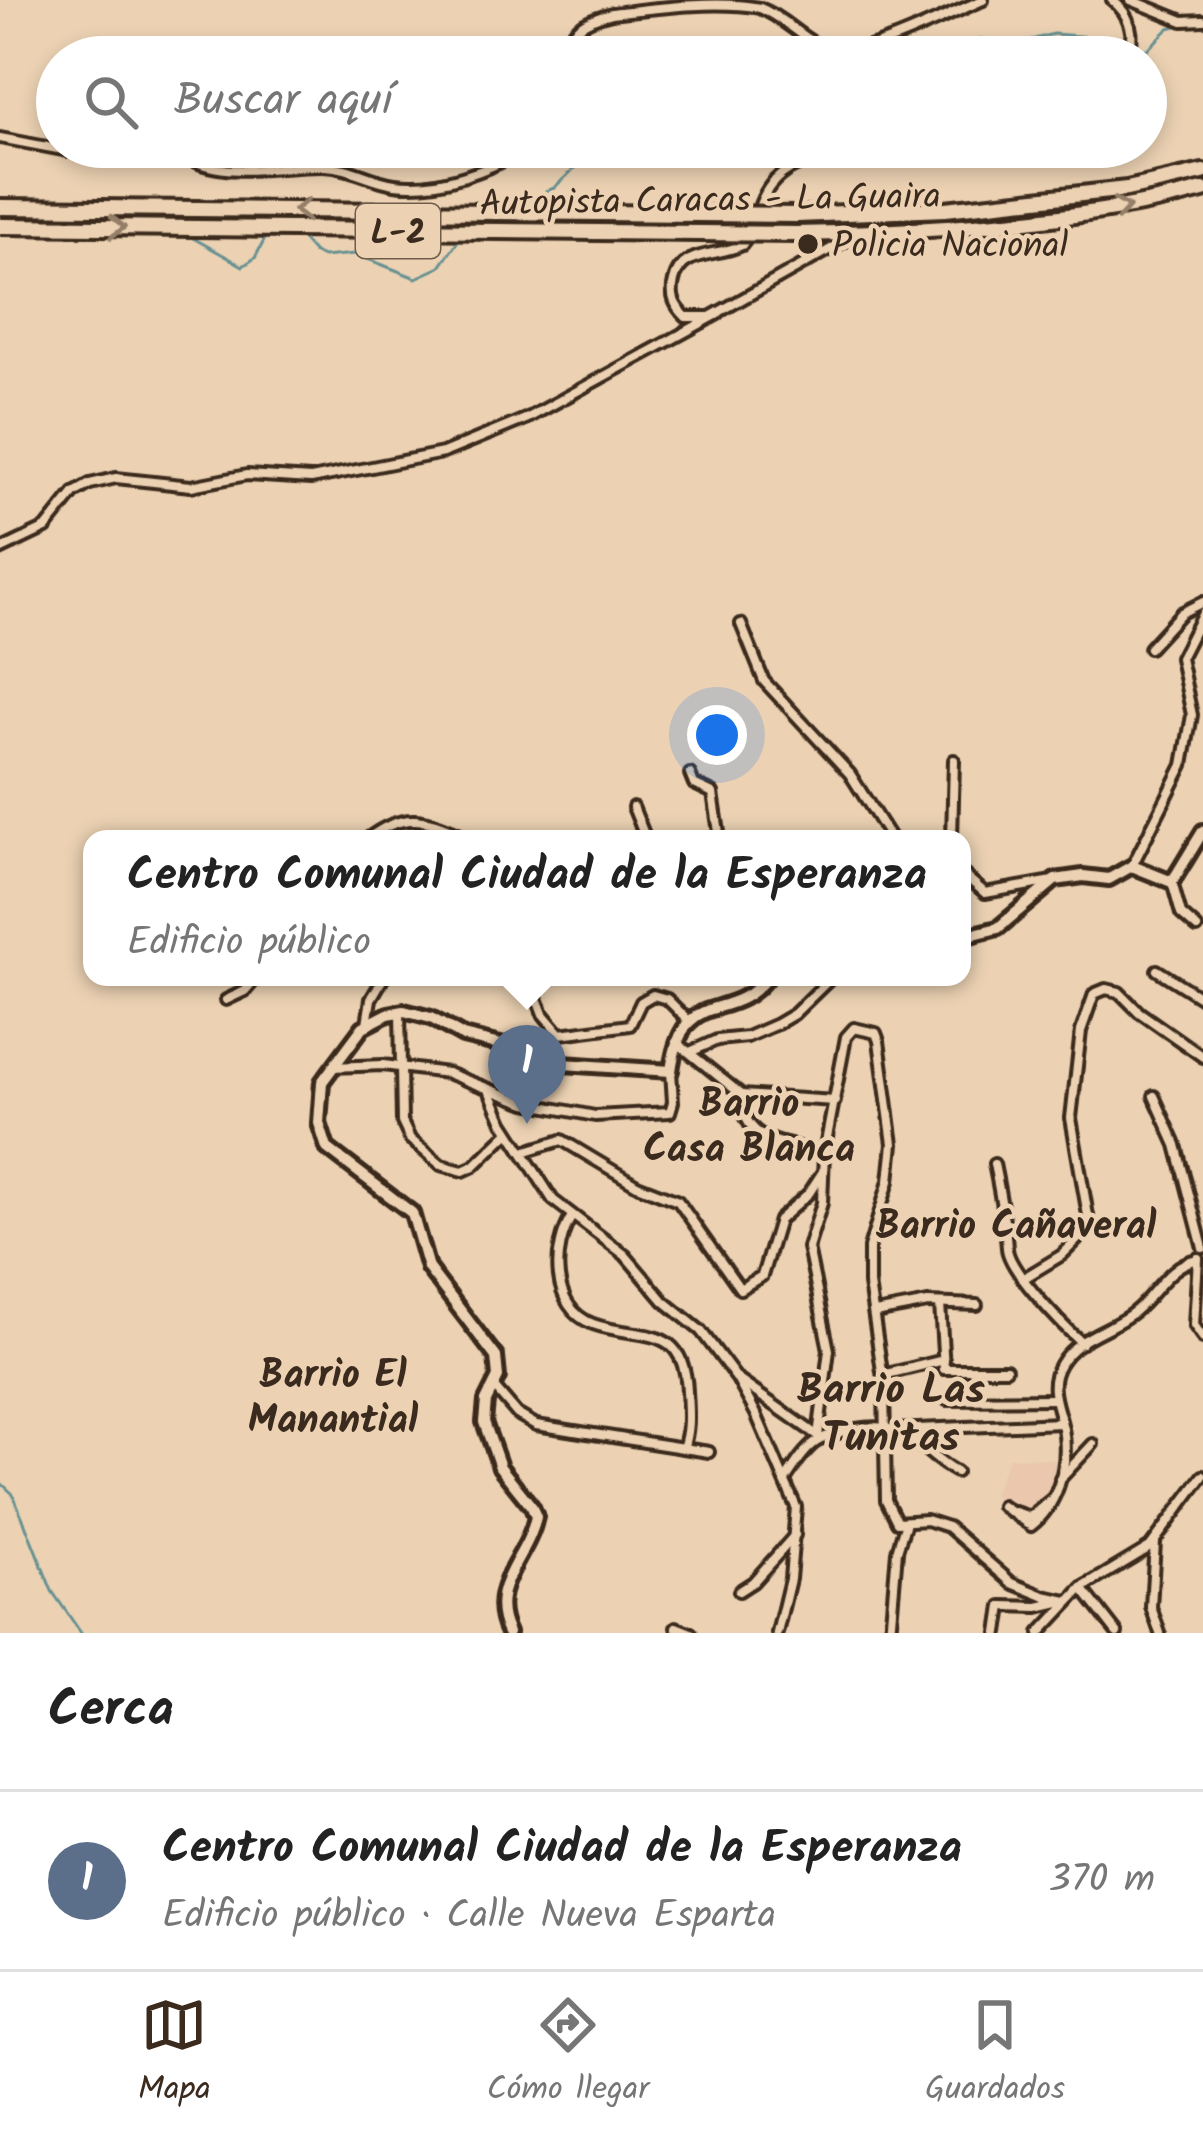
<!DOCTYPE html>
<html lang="es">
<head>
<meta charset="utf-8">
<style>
  :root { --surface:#fff; --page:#f2f2f2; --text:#222; --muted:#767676; --line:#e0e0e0; --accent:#3b2a1e }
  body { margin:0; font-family:Kalam,sans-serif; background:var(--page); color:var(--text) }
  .you { position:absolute; left:717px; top:735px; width:42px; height:42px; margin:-30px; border:9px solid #fff; border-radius:50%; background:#1a73e8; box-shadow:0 0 0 18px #1a73e833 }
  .badge { display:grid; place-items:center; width:78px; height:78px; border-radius:50%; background:var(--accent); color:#fff; font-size:39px; font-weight:700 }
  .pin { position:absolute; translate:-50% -99px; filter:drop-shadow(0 3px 6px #0008) }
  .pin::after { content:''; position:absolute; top:63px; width:42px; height:36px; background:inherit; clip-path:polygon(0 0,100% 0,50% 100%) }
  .popup { position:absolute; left:83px; top:830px; width:888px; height:156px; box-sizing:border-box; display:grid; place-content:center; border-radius:24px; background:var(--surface); filter:drop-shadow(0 3px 9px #0005); font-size:39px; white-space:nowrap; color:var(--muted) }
  .popup b { font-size:45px; color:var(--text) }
  .popup::after { content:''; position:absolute; left:50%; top:100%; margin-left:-24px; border:24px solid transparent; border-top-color:var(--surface) }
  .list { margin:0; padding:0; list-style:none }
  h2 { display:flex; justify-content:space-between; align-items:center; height:156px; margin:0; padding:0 48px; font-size:51px }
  h2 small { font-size:39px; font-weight:400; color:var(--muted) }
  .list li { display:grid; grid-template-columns:78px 1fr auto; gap:36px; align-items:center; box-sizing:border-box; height:180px; padding:0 48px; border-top:3px solid var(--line) }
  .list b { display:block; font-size:45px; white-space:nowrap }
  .list p { margin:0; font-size:39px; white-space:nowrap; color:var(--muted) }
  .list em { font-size:39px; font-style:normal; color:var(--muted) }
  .icon { flex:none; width:66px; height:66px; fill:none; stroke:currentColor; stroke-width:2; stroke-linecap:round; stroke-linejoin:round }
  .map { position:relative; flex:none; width:1203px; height:1633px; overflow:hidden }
  .search { position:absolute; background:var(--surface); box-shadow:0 6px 18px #0003; left:36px; right:36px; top:36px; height:132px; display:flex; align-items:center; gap:30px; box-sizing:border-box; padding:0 42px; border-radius:66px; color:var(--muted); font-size:45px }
  .sheet { height:336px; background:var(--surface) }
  nav { display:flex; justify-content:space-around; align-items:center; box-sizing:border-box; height:168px; border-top:3px solid var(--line); background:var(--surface); font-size:33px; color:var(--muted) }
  nav a { display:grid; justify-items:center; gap:6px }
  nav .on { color:var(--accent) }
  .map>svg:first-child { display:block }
</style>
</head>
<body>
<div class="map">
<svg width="1203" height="1633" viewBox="0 0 1203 1633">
  <rect width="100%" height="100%" fill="#ecd2b3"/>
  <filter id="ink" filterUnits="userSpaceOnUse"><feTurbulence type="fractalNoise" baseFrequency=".00833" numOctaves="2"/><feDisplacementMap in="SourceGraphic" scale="24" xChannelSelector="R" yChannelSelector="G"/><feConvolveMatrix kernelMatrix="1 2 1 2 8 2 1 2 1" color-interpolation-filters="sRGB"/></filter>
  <g filter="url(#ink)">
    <polygon fill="#eac7ad" points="1009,1457 1059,1460 1053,1495 1029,1512 993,1495"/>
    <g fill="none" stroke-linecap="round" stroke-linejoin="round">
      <g stroke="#679192" stroke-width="3">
        <polyline points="1134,50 1148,49 1169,28 1184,24"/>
        <path d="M645,57C674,39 739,24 761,57"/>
        <polyline points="942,57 981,39 1024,42 1053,34 1093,37 1125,47"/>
        <polyline points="511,206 554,188 597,147"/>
        <polyline points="45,220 73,216 113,221"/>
        <polyline points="184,233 243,266 255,258 267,235"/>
        <polyline points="298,235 314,253 323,257 355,254 416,278 440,267 460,238"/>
        <polyline points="0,1482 13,1494 52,1591 81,1633"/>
      </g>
      <g stroke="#3b2a1e" stroke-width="16">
        <g id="minor">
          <path d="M1112,0C1130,14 1137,36 1127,57"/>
          <polyline points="1131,0 1183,21 1203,20"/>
          <path d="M564,57C566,29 586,19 612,13C657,8 716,0 760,8C790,20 809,50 842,52C873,53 951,13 983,0"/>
          <polyline points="0,138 68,151 82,147"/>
          <path d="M170,147C216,184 270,165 323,166C350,166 370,181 395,184C437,190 493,170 527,147"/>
          <path d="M854,236L710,317H686C675,306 670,297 674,281C681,249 718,257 742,245C756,229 755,211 765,194C788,151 845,159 884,147"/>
          <polyline points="0,550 46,528 74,493 90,484 116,478 191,486 247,475 311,479 443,453 528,418 718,314"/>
          <polyline points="741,624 764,681 850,774 891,839"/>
          <polyline points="1149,648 1181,613 1203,602"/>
          <polyline points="690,774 694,784 713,793 720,839"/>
          <polyline points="633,807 646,839"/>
          <path d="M367,839C409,807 428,821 473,839"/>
          <polyline points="952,839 954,760"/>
          <polyline points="1132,866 1183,765 1192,715 1180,658 1203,613"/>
          <polyline points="962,873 985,893 1053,881"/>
          <polyline points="1172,882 1181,914 1197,928"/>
          <polyline points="1157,970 1203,999"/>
          <polyline points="529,977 543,1014 560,1034 630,1025 641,1002 653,995 667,999 689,1021"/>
          <polyline points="226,1000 245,991 257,977"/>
          <polyline points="400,1011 402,1122 410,1139 441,1165 463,1171 474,1166 509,1132"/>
          <polyline points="367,1024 371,999 384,977"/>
          <polyline points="676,1042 742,1095 835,1101"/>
          <polyline points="690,1052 717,1040 747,1037 777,1024 794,1014 832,977"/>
          <polyline points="332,1067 383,1065 447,1073 526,1103 595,1116 670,1112 673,1102 671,1071"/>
          <polyline points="489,1090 503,1122 553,1200 625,1255 664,1301 701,1331 737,1379 756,1414 796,1507 790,1579 777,1633"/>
          <path d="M742,1095C741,1144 785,1142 824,1153"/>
          <polyline points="1154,1096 1176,1145 1203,1248"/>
          <polyline points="523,1152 562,1140 637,1185 678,1201 740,1289 762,1276 779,1220 809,1193 822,1173"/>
          <path d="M994,1164C1000,1193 1005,1219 1007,1248C1008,1270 1064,1327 1082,1343"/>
          <path d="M572,1216C552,1247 550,1308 593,1324C640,1341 684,1321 687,1391C688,1411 690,1429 683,1448"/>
          <polyline points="1198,1258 1194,1325 1203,1338"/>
          <polyline points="1024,1278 1062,1255 1090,1227 1071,1118 1081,1031 1094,994 1106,989 1119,992 1139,1012 1203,1057"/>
          <polyline points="940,1304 944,1369 1006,1369"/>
          <polyline points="875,1313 928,1303 977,1305"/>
          <polyline points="883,1375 944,1360"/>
          <polyline points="740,1381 821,1438"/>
          <polyline points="494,1387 517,1414 536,1425 709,1452"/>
          <polyline points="947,1400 1054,1399"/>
          <path d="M900,1430C920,1443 935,1461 956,1472"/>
          <polyline points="818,1436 829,1350 808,1248 822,1203 824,1153 846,1037 854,1028 876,1033 879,1041 893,1144 889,1181 869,1248 869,1284 884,1385 886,1500 897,1522 926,1520 948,1527 1012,1583 1044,1596 1067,1601"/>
          <polyline points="1060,1479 1093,1444"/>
          <path d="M785,1480C794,1467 803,1451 816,1442C833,1431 875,1423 893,1430L1061,1423"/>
          <path d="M1002,1506L1031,1526C1057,1506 1068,1468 1064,1435C1061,1410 1045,1389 1060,1364C1076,1336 1113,1330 1135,1311C1156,1294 1169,1264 1198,1259"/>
          <polyline points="1015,1512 1030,1517 1052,1499"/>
          <polyline points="1155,1542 1151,1607 1160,1633"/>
          <polyline points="1082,1588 1117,1633"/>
          <polyline points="739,1591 753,1582 795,1535"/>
          <polyline points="676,1627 691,1633"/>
          <polyline points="890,1633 897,1551 906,1522"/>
          <polyline points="998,1633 1002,1606 1038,1607 1059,1602"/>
          <polyline points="1040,1633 1082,1588 1150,1547 1203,1476"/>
        </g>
      </g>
      <g stroke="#3b2a1e" stroke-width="20">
        <g id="tertiary">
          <polyline points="962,937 998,928 1055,880 1083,876 1109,879 1132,866 1172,882 1203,831"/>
          <path d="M508,1633C485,1586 527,1560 536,1517L532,1507L500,1467L484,1422L486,1401L498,1377L496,1357L428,1268L412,1213L327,1148L319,1123L322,1082L363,1027L388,1014L404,1011L431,1018L463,1036L513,1048L547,1063L671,1071C683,983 729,1027 767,977"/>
        </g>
      </g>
      <g stroke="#3b2a1e" stroke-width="22">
        <g id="trunk">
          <polyline points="797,215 945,209 1127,189 1203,172"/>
          <path d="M796,234C925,232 1080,223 1203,190"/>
        </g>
      </g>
      <use href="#minor" stroke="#ecd2b3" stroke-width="8"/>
      <use href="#tertiary" stroke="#ecd2b3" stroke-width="10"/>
      <use href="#trunk" stroke="#ecd2b3" stroke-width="14"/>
      <g stroke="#3b2a1e" stroke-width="22" stroke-linecap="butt">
        <g id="trunk-bridge">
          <polyline points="0,207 797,215"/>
          <polyline points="0,226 796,234"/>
        </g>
      </g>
      <use href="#trunk-bridge" stroke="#ecd2b3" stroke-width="14"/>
    </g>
    <defs><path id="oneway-chevron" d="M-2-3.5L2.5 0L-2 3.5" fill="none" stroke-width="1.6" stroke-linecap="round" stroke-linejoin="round" transform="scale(3)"/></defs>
    <g stroke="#947e68">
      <use href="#oneway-chevron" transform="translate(1122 208) rotate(-9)"/>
      <use href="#oneway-chevron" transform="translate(302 210) rotate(-179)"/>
      <use href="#oneway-chevron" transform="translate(117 227) rotate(1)"/>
    </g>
  </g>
  <circle fill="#3b2a1e" stroke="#ecd2b3" stroke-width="4.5" cx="808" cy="244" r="12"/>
  <g text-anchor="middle" stroke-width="9" stroke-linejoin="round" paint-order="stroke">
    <rect fill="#ecd2b3" stroke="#705c4b" stroke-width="3" x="356" y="204" width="84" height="54" rx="9"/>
    <g font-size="33" font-weight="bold" fill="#3b2a1e">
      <text x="398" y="243">L-2</text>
    </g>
    <g font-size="36" fill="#3b2a1e" stroke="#ecd2b3">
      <text transform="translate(710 198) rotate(-1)" y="13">Autopista Caracas - La Guaira</text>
    </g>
    <g font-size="36" fill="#3b2a1e" stroke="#ecd2b3" text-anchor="start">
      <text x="832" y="257">Policia Nacional</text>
    </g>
    <g font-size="39" font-weight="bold" fill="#3b2a1e" stroke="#ecd2b3">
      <text x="749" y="1116">Barrio<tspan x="749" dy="45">Casa Blanca</tspan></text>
      <text x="1016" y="1238">Barrio Cañaveral</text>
      <text x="333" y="1387">Barrio El<tspan x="333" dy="45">Manantial</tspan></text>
    </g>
    <g font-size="42" font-weight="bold" fill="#3b2a1e" stroke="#ecd2b3">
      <text x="891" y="1403">Barrio Las<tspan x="891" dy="48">Tunitas</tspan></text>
    </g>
  </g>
</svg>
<div class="you"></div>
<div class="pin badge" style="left:527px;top:1124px;background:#5c6f8a">1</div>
<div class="popup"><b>Centro Comunal Ciudad de la Esperanza</b>Edificio público</div>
<div class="search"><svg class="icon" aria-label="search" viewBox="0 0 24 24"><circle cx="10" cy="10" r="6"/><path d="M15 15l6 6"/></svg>Buscar aquí</div>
</div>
<section class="sheet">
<h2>Cerca<small></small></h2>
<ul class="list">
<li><span class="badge" style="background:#5c6f8a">1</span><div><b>Centro Comunal Ciudad de la Esperanza</b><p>Edificio público · Calle Nueva Esparta</p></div><em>370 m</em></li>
</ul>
</section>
<nav>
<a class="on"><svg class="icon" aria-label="map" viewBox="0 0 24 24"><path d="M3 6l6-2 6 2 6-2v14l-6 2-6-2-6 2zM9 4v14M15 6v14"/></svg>Mapa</a>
<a><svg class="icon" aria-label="directions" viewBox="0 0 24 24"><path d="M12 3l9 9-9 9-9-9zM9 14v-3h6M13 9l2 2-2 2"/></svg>Cómo llegar</a>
<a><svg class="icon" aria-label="saved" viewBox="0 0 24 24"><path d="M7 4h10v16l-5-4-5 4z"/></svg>Guardados</a>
</nav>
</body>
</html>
